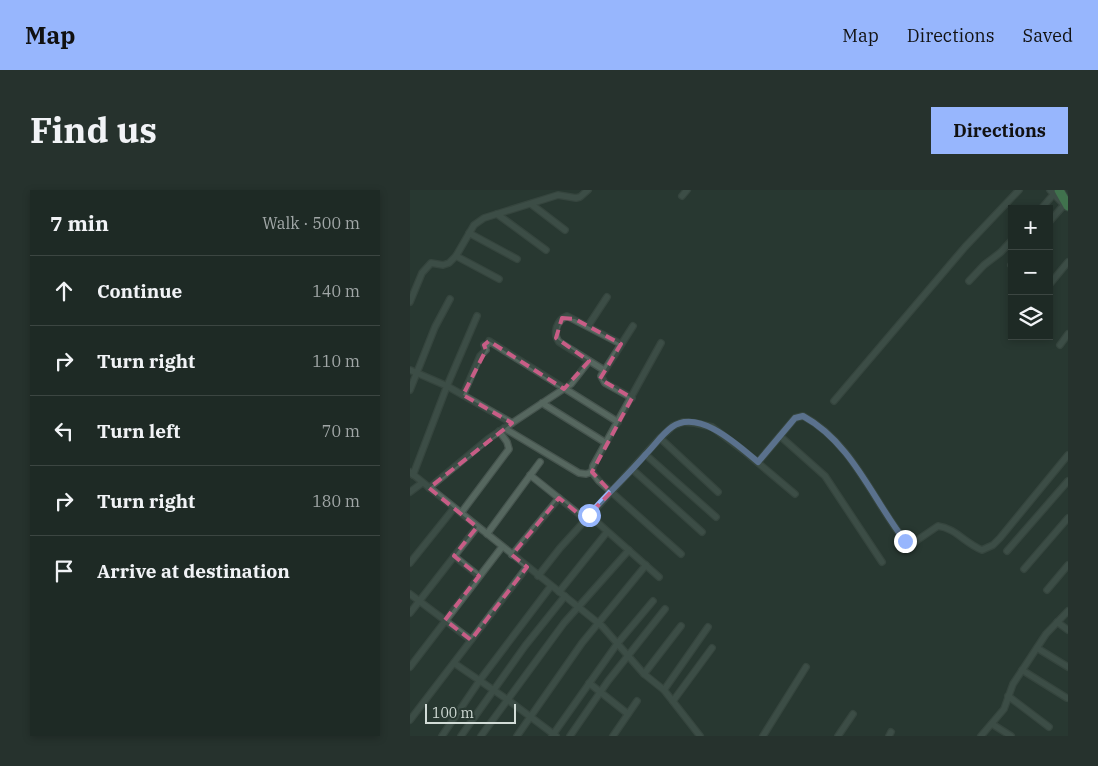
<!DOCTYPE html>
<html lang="en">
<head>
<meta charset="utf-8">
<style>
  :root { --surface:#1e2a25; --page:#26322d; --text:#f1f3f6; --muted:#a1a7a7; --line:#3c4642; --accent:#97b6fd }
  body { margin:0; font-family:"IBM Plex Serif",serif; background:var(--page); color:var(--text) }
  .controls { position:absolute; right:15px; top:15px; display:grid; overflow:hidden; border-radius:0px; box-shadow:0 2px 8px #0003 }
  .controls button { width:45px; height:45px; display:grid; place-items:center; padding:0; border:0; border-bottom:1px solid var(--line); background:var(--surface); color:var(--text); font:25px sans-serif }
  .scale { position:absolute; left:15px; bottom:12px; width:91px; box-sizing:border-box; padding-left:5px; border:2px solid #d2dcd7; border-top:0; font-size:14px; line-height:18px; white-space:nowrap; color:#d2dcd7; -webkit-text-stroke:4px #283831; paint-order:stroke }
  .stop { position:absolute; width:15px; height:15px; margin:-11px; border:4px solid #97b6fd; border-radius:50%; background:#fff }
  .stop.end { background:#97b6fd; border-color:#fff; box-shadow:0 1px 5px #0008 }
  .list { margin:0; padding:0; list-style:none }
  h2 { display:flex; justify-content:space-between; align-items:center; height:65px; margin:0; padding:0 20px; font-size:21px }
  h2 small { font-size:16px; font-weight:400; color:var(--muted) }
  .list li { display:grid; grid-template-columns:32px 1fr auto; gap:15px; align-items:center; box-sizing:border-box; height:70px; padding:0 20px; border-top:1px solid var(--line) }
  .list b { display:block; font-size:19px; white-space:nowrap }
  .list em { font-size:16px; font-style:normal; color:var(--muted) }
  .icon { flex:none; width:28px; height:28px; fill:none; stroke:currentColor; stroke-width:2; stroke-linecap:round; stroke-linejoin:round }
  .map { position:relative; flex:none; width:658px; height:546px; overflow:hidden; border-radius:0px }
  header { display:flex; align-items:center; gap:30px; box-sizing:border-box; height:70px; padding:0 25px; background:var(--accent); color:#111 }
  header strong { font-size:24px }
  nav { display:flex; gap:28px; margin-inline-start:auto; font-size:18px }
  .intro { display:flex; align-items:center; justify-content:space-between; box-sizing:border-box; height:120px; padding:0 30px }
  h1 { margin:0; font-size:35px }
  .button { padding:12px 22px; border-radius:0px; background:var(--accent); color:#111; font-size:18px; font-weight:700 }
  main { display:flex; gap:30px; padding:0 30px }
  aside { flex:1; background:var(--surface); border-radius:0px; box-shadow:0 2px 8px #0003 }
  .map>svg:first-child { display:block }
</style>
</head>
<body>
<header>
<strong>Map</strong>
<nav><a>Map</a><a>Directions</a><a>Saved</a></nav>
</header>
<div class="intro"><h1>Find us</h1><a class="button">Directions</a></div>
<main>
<aside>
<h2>7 min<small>Walk · 500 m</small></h2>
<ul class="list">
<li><svg class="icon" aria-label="ahead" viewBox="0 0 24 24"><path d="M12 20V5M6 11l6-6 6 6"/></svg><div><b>Continue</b></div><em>140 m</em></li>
<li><svg class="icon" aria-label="right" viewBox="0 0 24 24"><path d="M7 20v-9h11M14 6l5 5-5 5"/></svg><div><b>Turn right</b></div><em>110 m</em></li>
<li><svg class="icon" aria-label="left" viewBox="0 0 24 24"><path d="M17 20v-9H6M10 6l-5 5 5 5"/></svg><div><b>Turn left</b></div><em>70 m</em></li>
<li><svg class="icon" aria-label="right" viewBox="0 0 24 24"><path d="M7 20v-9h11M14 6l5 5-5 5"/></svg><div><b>Turn right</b></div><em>180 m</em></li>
<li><svg class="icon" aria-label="arrive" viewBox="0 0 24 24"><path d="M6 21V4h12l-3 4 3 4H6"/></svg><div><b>Arrive at destination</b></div></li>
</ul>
</aside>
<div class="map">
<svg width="658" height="546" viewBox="0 0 658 546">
  <rect width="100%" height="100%" fill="#283831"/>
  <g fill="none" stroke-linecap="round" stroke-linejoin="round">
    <g stroke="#46544e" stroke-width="8">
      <g id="minor">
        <polyline points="640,0 655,16"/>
        <polyline points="272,6 277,0"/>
        <polyline points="121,14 155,40"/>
        <polyline points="631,19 643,5"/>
        <polyline points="87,24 136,60"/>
        <polyline points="639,32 654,15"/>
        <polyline points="59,43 107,69"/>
        <polyline points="46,66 89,89"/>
        <polyline points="601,75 602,74"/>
        <polyline points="559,91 574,75 591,62 602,50"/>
        <polyline points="639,95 658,72"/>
        <polyline points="0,112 12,83 21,73 33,75 39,73 46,66 64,35 74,28 148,5 166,8 170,7 178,0"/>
        <polyline points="178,136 197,107"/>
        <polyline points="251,153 183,276 182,282 189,291 271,364"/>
        <polyline points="650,155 658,144"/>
        <polyline points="0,180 37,196 102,233"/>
        <path d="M194,180L149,152C142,143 147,130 157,126L211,154"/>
        <polyline points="0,200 25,137 40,109"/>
        <polyline points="53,205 70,166 76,160 74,155 77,155 79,151 208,232"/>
        <polyline points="222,208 195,193 191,186 223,136"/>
        <polyline points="424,211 555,57 609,0"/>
        <polyline points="132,213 196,253"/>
        <polyline points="94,238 169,283 176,284 182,282"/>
        <polyline points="370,246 415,286 472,372"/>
        <polyline points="250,248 308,302"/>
        <polyline points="236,265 306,327"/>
        <path d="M348,272L385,228L393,226C442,252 462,309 495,351L498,354L503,353L528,336C545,338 556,354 572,360L583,355L590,348L658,265"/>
        <polyline points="222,279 292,342"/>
        <polyline points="0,282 192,436 234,484 254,500 290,546"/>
        <polyline points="3,285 37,196 67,126"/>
        <polyline points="120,285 175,329"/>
        <polyline points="19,298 78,249 161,194 179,171"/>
        <polyline points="0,302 12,293"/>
        <polyline points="51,323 99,259 97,252 89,241"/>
        <polyline points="179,325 249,387"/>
        <polyline points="77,344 130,272"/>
        <polyline points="597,361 658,291"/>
        <polyline points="102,365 149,308"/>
        <polyline points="44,366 69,386"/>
        <polyline points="0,373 44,318"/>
        <polyline points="614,379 658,328"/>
        <polyline points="128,386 150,358 250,248 263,236 273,232 285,233 302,237 334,261 385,304"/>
        <polyline points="637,400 658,375"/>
        <polyline points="149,402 197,342"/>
        <polyline points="0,404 61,450"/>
        <polyline points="0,423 67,337"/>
        <polyline points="647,432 658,440"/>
        <polyline points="627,458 658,477"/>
        <polyline points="44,473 98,510 146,546"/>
        <polyline points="0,477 92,357"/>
        <polyline points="612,480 657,508"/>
        <polyline points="234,484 271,436"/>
        <polyline points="179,493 218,524"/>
        <polyline points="254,500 298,437"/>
        <polyline points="598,506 639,537"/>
        <polyline points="263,511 302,458"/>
        <polyline points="0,530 117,377"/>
        <polyline points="582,534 601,546"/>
        <polyline points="32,546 70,490 141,396"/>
        <polyline points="51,546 115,456 155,406"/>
        <polyline points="71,546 154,433 219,360"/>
        <polyline points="107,546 172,453 236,375"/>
        <polyline points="142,546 207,454 243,411"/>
        <polyline points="160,546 198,491 255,419"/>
        <polyline points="203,546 227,511"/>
        <polyline points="353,546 396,477"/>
        <polyline points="428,546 443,524"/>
        <polyline points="479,546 481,542"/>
        <polyline points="571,546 594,519 603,494 636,444 658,421"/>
      </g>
    </g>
    <g stroke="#46544e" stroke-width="11">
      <polyline id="trunk" points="649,0 658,16"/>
    </g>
    <use href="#minor" stroke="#56675f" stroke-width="5.5"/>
    <use href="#trunk" stroke="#5db870" stroke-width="9"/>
  </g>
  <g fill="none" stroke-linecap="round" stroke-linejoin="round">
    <path stroke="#97b6fd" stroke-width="6" d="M179,325C197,304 218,285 236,264C245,255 252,244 262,237C289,218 329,256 348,272L385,228L393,226C442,253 462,308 495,351"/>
  </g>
  <path d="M0 0H658V546H0ZM152,128L165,129L211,154L190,189L222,208L182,282L201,302L175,329L149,308L102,365L117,377L61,450L35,430L69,386L44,366L67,337L19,298L102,233L53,205L76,160L74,155L79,151L154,199L179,171L146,148Z" fill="#283831" fill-opacity=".55" fill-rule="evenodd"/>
  <path fill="none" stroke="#c85d86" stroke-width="4" stroke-dasharray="10 6" stroke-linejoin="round" d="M152,128L165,129L211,154L190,189L222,208L182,282L201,302L175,329L149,308L102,365L117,377L61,450L35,430L69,386L44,366L67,337L19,298L102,233L53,205L76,160L74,155L79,151L154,199L179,171L146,148Z"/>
</svg>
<div class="controls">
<button>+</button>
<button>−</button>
<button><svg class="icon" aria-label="layers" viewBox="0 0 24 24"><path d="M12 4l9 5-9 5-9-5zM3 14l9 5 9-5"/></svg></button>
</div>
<div class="scale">100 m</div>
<div class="stop" style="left:179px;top:325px"></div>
<div class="stop end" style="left:495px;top:351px"></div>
</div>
</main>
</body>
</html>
